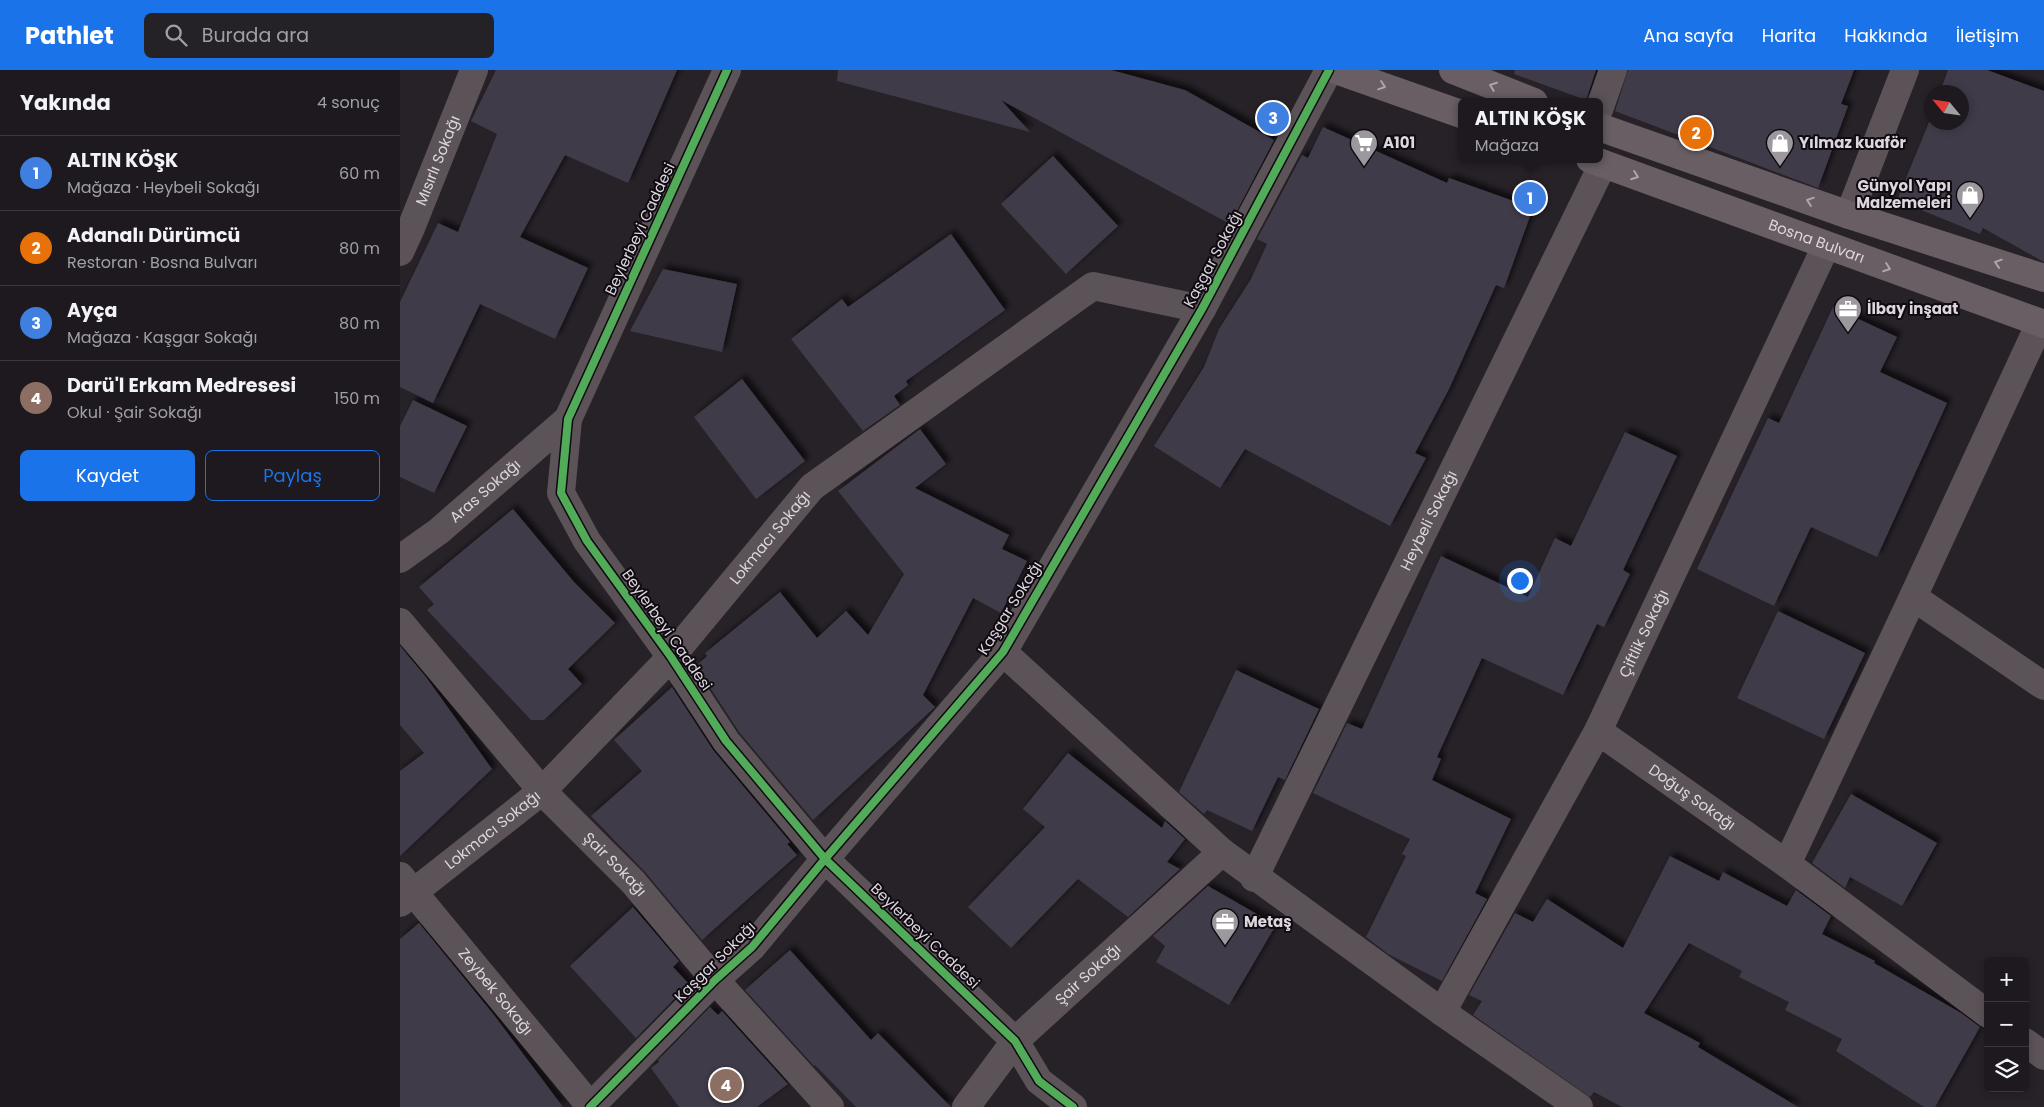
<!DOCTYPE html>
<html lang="tr">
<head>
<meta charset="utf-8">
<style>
  :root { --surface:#1d191e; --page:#252227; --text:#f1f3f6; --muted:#a0a0a4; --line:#3b383c; --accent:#1a73e8 }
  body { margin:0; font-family:Poppins,sans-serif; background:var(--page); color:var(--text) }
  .controls { position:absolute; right:15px; bottom:15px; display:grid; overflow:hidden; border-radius:8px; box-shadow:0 2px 8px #0003 }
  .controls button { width:45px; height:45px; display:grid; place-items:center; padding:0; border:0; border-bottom:1px solid var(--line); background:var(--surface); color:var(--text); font:25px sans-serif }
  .compass { position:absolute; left:1524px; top:15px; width:45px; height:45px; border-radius:50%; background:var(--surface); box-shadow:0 2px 8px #0003; rotate:299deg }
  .you { position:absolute; left:1119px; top:510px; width:18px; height:18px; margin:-12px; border:4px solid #fff; border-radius:50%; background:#1a73e8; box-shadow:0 0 0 8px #1a73e833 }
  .badge { display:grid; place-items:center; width:32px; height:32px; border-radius:50%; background:var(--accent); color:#fff; font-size:16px; font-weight:700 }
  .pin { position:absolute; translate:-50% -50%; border:2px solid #fff; box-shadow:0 1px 5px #0006 }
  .popup { position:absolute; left:1058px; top:28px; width:145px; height:65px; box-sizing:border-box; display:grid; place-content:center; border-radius:8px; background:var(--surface); filter:drop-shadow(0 1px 4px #0005); font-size:16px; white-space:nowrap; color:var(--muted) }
  .popup b { font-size:19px; color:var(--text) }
  .popup::after { content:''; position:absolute; left:50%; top:100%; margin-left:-10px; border:10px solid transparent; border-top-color:var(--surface) }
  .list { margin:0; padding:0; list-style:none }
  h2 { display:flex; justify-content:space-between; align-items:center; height:65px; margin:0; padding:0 20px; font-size:21px }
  h2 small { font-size:16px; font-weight:400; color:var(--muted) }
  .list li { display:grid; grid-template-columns:32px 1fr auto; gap:15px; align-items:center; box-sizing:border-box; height:75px; padding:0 20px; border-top:1px solid var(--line) }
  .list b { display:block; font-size:19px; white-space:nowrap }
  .list p { margin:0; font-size:16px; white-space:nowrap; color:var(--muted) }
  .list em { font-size:16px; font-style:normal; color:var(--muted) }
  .actions { display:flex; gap:10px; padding:15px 20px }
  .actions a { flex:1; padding:11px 0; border:1px solid var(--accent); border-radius:8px; text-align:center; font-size:18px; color:var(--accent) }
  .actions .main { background:var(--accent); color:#fff }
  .icon { flex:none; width:28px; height:28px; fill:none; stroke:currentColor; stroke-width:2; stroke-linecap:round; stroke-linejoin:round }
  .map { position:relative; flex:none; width:1644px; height:1037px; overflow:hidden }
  header { display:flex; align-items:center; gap:30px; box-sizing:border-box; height:70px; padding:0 25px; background:var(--accent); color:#fff }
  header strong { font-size:24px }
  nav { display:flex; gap:28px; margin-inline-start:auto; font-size:18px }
  .search { width:350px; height:45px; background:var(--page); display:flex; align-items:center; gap:12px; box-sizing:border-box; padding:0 18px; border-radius:8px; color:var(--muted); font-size:19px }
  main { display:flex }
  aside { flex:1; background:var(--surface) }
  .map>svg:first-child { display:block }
</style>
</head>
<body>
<header>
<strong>Pathlet</strong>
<div class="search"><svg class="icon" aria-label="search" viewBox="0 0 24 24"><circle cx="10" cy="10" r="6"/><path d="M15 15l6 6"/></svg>Burada ara</div>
<nav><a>Ana sayfa</a><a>Harita</a><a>Hakkında</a><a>İletişim</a></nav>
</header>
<main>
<aside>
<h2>Yakında<small>4 sonuç</small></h2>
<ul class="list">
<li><span class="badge" style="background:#3f7fe0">1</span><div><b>ALTIN KÖŞK</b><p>Mağaza · Heybeli Sokağı</p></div><em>60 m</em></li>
<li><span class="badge" style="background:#e8710a">2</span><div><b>Adanalı Dürümcü</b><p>Restoran · Bosna Bulvarı</p></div><em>80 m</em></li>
<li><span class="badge" style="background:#3f7fe0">3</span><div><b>Ayça</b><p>Mağaza · Kaşgar Sokağı</p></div><em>80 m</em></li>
<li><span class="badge" style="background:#8d6e63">4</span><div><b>Darü'l Erkam Medresesi</b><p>Okul · Şair Sokağı</p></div><em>150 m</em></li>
</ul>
<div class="actions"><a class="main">Kaydet</a><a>Paylaş</a></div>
</aside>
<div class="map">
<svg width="1644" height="1037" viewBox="0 0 1644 1037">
  <defs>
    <filter id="shadow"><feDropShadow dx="4.5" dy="-4.5" stdDeviation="2.5" flood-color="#0009"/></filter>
  </defs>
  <rect width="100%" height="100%" fill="#272128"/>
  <g fill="#403b48" filter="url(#shadow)">
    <polygon points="96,0 277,0 228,113 165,85 120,167 188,198 155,269 80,234 33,333 0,317 0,232 38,153 58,162 97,64 71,51"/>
    <polygon points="438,0 711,0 785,20 874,70 830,154 601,30 630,62 437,11"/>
    <polygon points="1115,0 1196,0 1186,30 1114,4"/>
    <polygon points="1228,0 1454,0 1441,34 1448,36 1418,118 1215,41"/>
    <polygon points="1548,0 1587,0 1644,21 1644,192 1583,158 1580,164 1497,130 1532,45 1532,52 1562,52 1562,22 1540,22"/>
    <polygon points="923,57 1047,113 1049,108 1133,138 1104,218 1096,215 1049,319 1015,383 1026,388 990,456 845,379 820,418 754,376 804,297 819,259 851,209 867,174 857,169 902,85 908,88"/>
    <polygon points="653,86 718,156 666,204 601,134"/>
    <polygon points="551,164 605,240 506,311 508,315 494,326 500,335 463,361 391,269 442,229 448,237"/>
    <polygon points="263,199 337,214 322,282 230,261"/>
    <polygon points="1433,237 1497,267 1480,302 1547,333 1477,487 1411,457 1374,536 1297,499 1368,348 1379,353"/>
    <polygon points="342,309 405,391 356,429 294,347"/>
    <polygon points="13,330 67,356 34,423 0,407 0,356"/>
    <polygon points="520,359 546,394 515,418 609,465 602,479 627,491 601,543 573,528 523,625 535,637 413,750 339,662 296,596 307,586 305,583 380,522 417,568 446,541 468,565 504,504 438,421"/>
    <polygon points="1225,362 1277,386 1223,500 1230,504 1204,557 1197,554 1163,625 1082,588 1037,687 1041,689 1032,710 1111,749 1075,823 1087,829 1042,911 988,884 966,867 1006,786 1002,784 1010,769 913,723 947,653 962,659 1041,486 1128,527 1155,468 1171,476"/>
    <polygon points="113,439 174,512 215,553 168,599 182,614 144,650 131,650 27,540 34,534 19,517"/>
    <polygon points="1378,541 1465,583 1424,669 1337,628"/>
    <polygon points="0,576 26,607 92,699 0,786 0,701 24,683 0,655"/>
    <polygon points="836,600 919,639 885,710 878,707 852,761 807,740 804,744 779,722"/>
    <polygon points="272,617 313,680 390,772 387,774 397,785 302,870 245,802 191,746 242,701 214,670"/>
    <polygon points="668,683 762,758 765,751 785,769 767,792 780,799 728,847 678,809 611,878 568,837 645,757 623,739"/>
    <polygon points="1451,724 1537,773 1502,836 1450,807 1445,818 1412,793"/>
    <polygon points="1270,786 1319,811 1323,802 1387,836 1396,820 1431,846 1422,864 1475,891 1474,893 1561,943 1580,957 1535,1037 1524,1037 1436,981 1442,969 1385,940 1389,932 1339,907 1342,901 1289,873 1244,943 1300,973 1298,977 1398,1037 1222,1037 1194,1022 1190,1027 1073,945 1082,931 1069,925 1115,843 1133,852 1147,829 1223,878"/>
    <polygon points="808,816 876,855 829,935 756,892 765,876 753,866"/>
    <polygon points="233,837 279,891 273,897 289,914 236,968 170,896"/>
    <polygon points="19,853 94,945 163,1037 0,1037 0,869"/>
    <polygon points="390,880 471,970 478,963 551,1037 456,1037 415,995 414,996 345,920"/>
    <polygon points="310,937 318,945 322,941 388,1014 357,1037 279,1037 251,998 259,992 258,990"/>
  </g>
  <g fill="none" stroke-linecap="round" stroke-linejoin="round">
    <g stroke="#5c5358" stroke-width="28">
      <polyline points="327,0 168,349 161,423 187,471 271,587 326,671 425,789 615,971 639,1011 673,1037"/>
      <polyline points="1199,40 1213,0"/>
      <polyline points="1449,145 1505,0"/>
      <path id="s1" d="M0,182L11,158L74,0"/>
      <polyline points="1640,253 1513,527 1644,616"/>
      <path id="s2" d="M0,489L39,461L168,349"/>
      <polyline points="1513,527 1387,794 1588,944"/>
      <path id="s3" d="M0,552L142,721L233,812L315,910L430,1037"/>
      <polyline points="603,582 822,782 1042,942 1179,1037"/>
      <path id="s4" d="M1198,661L1387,794"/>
      <path id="s5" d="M0,806L191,1037"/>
      <path id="s6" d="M854,808L1203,94"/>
      <path id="s7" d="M0,833L142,721L271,587L412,417L693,216L802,239"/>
      <path id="s8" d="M1042,942L1198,661L1426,176"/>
      <polyline points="1625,972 1644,986"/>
      <polyline points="190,1037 315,910 352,877 425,789 603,582 802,239 929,0"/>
      <path id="s9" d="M566,1037L615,971L822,782"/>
    </g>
    <g stroke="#685e64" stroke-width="28">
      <polyline points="936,0 1061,44"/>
      <polyline points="1053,0 1134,32"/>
      <polyline points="1199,57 1449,145 1644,208"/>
      <path id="s10" d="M1190,89L1644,254"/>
    </g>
    <g stroke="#0f0a10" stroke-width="11">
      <g id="cycleway">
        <polyline points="327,0 168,349 161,423 187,471 271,587 326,671 425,789 615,971 639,1011 673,1037"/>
        <polyline points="190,1037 315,910 352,877 425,789 603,582 802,239 929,0"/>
      </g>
    </g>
    <use href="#cycleway" stroke="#51ab58" stroke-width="8"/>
  </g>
  <defs><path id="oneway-chevron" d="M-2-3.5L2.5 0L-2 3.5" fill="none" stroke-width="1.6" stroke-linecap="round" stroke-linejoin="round" transform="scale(1.25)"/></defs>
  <g stroke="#aea6ad">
    <use href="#oneway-chevron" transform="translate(982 16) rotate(19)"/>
    <use href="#oneway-chevron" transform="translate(1093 16) rotate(-159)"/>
    <use href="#oneway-chevron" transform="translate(1235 106) rotate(20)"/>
    <use href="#oneway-chevron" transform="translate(1410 131) rotate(-161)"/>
    <use href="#oneway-chevron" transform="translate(1598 193) rotate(-162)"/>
    <use href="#oneway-chevron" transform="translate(1487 198) rotate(20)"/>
  </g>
  <defs>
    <g id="supermarket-pin" transform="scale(1.4375)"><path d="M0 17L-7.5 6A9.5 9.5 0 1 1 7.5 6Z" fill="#9d979e" stroke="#0f0a10"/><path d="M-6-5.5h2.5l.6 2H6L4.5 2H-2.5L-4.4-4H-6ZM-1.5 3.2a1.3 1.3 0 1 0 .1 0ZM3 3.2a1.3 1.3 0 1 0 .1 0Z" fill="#fff"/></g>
    <g id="shop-pin" transform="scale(1.4375)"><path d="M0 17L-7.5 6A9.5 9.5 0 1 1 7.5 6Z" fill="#9d979e" stroke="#0f0a10"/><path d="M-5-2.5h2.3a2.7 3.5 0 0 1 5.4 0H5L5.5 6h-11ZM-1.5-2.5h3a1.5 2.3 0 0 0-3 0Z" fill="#fff"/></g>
    <g id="office-pin" transform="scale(1.4375)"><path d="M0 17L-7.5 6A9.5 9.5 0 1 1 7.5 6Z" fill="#9d979e" stroke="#0f0a10"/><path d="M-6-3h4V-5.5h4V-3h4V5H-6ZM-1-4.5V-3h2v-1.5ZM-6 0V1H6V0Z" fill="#fff"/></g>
  </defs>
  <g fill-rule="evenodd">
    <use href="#supermarket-pin" x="964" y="73"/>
    <use href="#shop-pin" x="1380" y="73"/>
    <use href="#shop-pin" x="1570" y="125"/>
    <use href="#office-pin" x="1448" y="239"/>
    <use href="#office-pin" x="825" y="852"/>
  </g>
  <g text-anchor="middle" stroke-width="4" stroke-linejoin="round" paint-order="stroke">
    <g font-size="15" font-weight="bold" fill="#ddd6de" stroke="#0f0a10" text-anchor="start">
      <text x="983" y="78">A101</text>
      <text x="1399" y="78">Yılmaz kuaför</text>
      <text x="1551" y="121" text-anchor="end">Günyol Yapı<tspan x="1551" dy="17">Malzemeleri</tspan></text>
      <text x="1467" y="244">İlbay inşaat</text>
      <text x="844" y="857">Metaş</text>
    </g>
    <g font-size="15" fill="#ddd6de" stroke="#0f0a10">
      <text dy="5" stroke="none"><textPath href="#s1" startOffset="99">Mısırlı Sokağı</textPath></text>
      <text transform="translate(240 159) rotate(-65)" y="5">Beylerbeyi Caddesi</text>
      <text dy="5" stroke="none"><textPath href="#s10" startOffset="241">Bosna Bulvarı</textPath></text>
      <text transform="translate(813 189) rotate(-62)" y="5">Kaşgar Sokağı</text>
      <text dy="5" stroke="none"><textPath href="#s2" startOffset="109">Aras Sokağı</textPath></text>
      <text dy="5" stroke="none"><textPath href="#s6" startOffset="398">Heybeli Sokağı</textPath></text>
      <text dy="5" stroke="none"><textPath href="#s7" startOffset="522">Lokmacı Sokağı</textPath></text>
      <text transform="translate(610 538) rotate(-58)" y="5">Kaşgar Sokağı</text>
      <text transform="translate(267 560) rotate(55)" y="5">Beylerbeyi Caddesi</text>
      <text dy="5" stroke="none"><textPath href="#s8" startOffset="429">Çiftlik Sokağı</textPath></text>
      <text dy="5" stroke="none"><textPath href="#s4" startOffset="115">Doğuş Sokağı</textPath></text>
      <text dy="5" stroke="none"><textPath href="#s7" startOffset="118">Lokmacı Sokağı</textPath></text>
      <text dy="5" stroke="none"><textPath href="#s3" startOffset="324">Şair Sokağı</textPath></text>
      <text transform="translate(525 866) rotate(44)" y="5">Beylerbeyi Caddesi</text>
      <text transform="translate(315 892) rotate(-45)" y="5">Kaşgar Sokağı</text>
      <text dy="5" stroke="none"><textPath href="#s9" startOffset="181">Şair Sokağı</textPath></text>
      <text dy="5" stroke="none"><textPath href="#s5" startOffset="150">Zeybek Sokağı</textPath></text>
    </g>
  </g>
</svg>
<div class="controls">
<button>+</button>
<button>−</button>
<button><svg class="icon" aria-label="layers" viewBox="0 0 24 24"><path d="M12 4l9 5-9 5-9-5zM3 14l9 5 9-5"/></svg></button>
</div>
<svg class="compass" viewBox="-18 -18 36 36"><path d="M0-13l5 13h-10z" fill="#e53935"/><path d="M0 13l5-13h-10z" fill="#a0a0a4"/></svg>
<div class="you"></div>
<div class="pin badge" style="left:1130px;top:128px;background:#3f7fe0">1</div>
<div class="popup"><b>ALTIN KÖŞK</b>Mağaza</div>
<div class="pin badge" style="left:1296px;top:63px;background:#e8710a">2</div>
<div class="pin badge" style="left:873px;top:48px;background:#3f7fe0">3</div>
<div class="pin badge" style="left:326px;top:1015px;background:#8d6e63">4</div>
</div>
</main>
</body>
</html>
